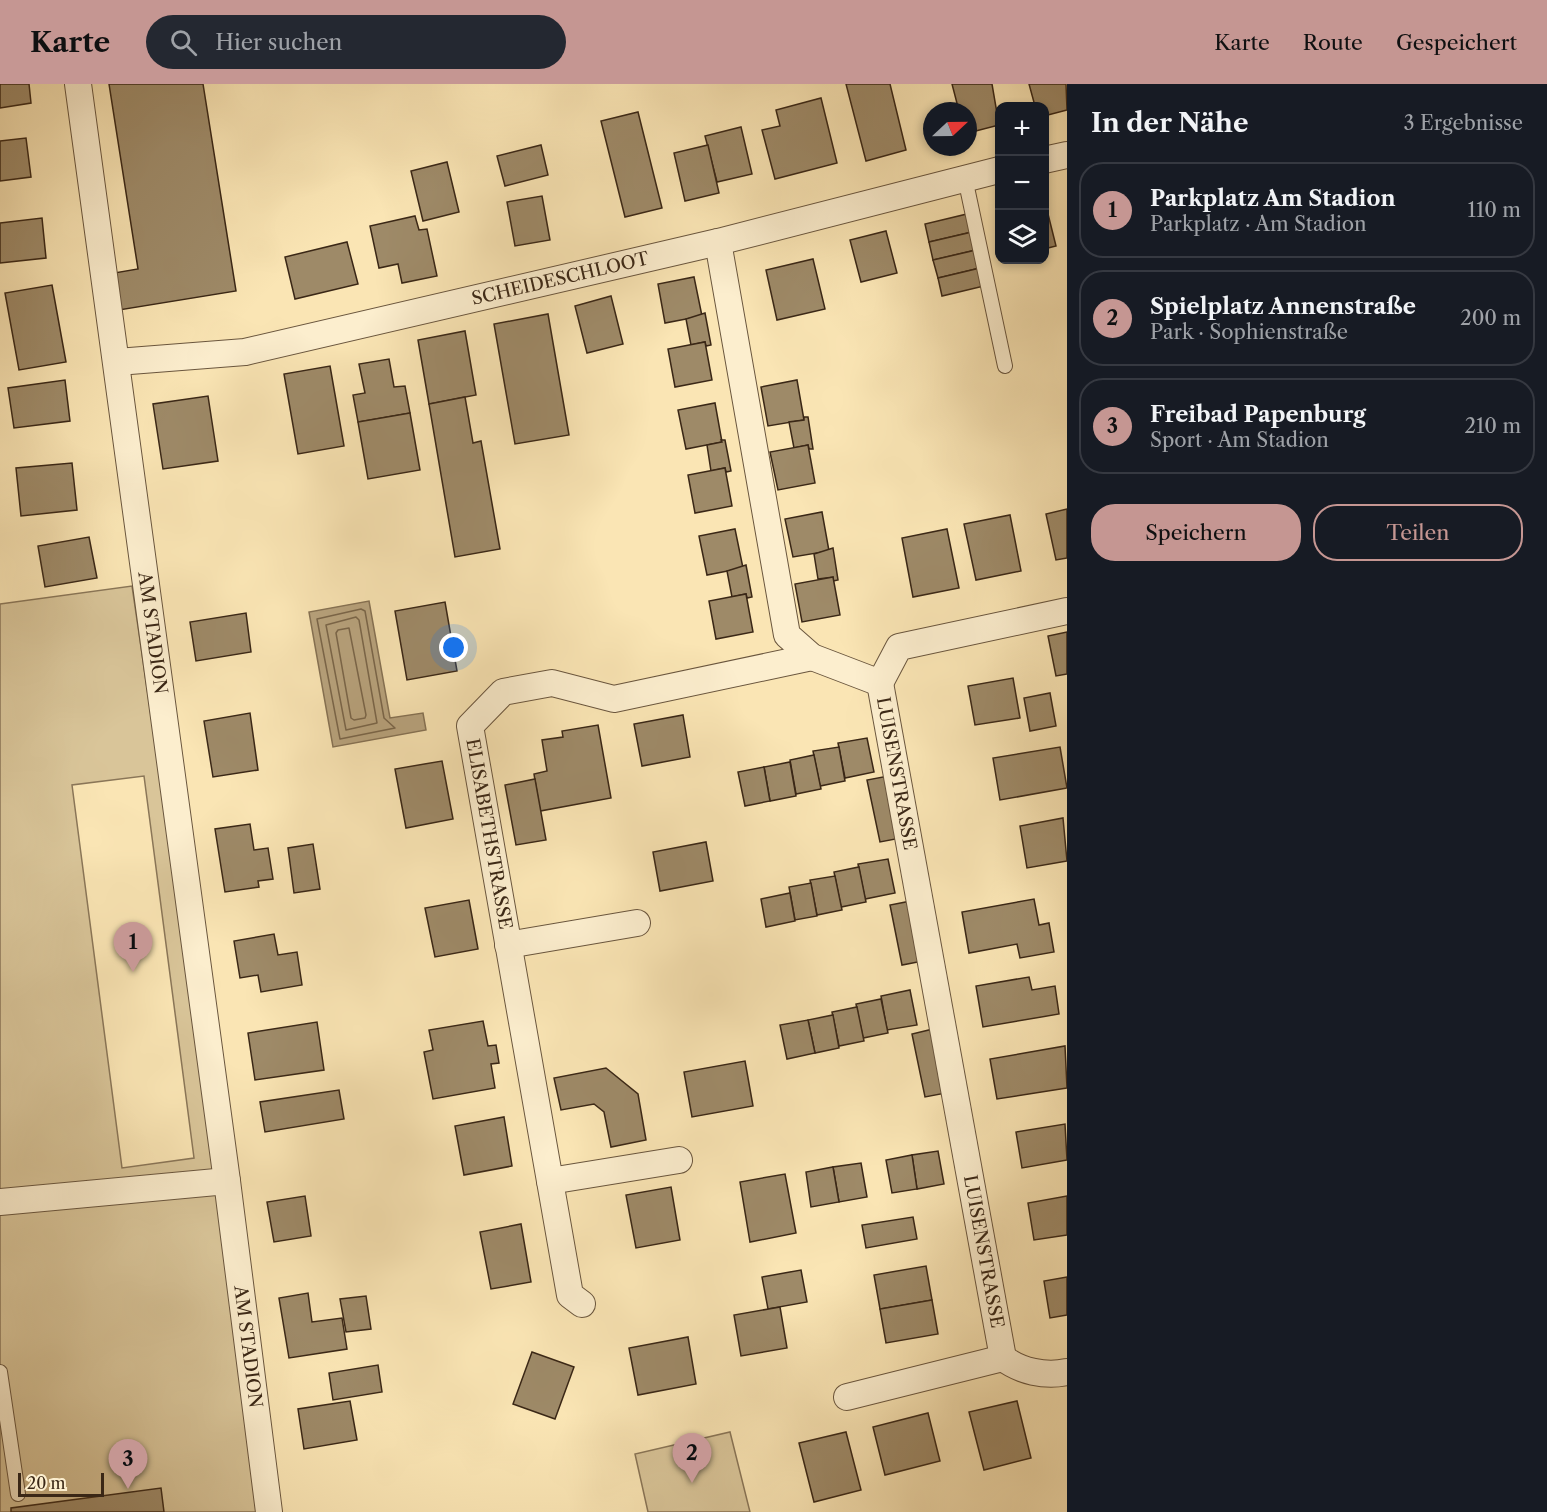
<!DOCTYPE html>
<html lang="de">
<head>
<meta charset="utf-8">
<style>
  :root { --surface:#171b24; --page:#242831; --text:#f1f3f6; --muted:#9ea1a6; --line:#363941; --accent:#c59692 }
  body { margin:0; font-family:"Libre Caslon Text",serif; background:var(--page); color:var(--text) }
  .controls { position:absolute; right:18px; top:18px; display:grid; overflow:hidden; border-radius:12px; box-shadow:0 3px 9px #0003 }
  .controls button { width:54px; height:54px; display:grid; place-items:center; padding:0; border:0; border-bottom:2px solid var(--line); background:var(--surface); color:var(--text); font:30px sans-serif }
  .compass { position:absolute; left:923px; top:18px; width:54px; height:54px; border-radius:50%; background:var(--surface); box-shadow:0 3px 9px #0003; rotate:68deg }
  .scale { position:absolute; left:18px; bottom:15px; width:86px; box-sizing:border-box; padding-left:6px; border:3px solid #3a2716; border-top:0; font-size:16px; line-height:21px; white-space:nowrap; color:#3a2716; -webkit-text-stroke:4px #fceece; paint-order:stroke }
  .you { position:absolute; left:454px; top:564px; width:21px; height:21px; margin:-15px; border:4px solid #fff; border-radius:50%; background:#1a73e8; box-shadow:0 0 0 9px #1a73e833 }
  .badge { display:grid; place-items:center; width:39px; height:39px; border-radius:50%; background:var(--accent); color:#111; font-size:20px; font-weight:700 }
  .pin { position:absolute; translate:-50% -50px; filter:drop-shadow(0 2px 3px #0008) }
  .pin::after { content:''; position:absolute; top:32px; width:21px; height:18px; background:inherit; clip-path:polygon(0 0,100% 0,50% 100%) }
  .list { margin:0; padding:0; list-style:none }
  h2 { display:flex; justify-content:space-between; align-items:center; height:78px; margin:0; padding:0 24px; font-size:26px }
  h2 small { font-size:20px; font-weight:400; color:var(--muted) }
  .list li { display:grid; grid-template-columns:39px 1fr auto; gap:18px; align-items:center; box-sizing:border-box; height:96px; margin:0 12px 12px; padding:0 12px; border:2px solid var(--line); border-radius:24px }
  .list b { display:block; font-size:22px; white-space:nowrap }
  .list p { margin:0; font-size:20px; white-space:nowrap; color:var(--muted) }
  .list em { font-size:20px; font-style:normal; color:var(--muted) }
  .actions { display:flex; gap:12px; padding:18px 24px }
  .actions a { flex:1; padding:14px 0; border:2px solid var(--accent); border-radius:24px; text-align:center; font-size:21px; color:var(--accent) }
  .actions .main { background:var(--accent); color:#111 }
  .icon { flex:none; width:33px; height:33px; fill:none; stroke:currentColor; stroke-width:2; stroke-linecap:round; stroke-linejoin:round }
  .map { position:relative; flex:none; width:1067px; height:1428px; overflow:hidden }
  header { display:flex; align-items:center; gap:36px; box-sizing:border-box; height:84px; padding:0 30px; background:var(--accent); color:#111 }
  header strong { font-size:28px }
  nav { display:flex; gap:33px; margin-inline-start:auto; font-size:21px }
  .search { width:420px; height:54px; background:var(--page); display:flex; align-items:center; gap:15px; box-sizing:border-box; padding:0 21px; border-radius:33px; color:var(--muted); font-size:22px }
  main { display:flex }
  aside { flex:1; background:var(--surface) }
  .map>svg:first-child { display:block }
</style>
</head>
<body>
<header>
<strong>Karte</strong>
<div class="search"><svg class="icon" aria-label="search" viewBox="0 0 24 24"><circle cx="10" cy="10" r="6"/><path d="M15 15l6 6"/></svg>Hier suchen</div>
<nav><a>Karte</a><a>Route</a><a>Gespeichert</a></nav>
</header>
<main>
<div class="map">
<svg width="1067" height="1428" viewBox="0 0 1067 1428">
  <rect width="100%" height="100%" fill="#fae5b4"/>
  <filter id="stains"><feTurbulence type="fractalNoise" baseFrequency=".00333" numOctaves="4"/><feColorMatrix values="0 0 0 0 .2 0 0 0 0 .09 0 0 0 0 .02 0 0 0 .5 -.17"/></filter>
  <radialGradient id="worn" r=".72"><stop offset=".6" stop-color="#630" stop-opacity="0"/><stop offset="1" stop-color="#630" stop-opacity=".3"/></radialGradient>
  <g fill="#d9c599" stroke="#8a7658" stroke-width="1.5" fill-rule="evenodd">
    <path d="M132,502L268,1428H0V520ZM144,692L194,1074L122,1084L72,701Z"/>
    <polygon points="730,1348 750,1428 648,1428 635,1370"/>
  </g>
  <polygon fill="#b9a47e" stroke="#867254" stroke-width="1.5" points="369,517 390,634 423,629 426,646 333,663 309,528"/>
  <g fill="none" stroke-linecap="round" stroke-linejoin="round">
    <g stroke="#7a664a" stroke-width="1.5">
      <polygon points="361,525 365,527 384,634 395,644 340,655 317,535"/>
      <polygon points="356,533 359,536 377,639 346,646 326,541"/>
      <polygon points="349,544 366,631 365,634 354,636 351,634 336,549 338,546"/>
    </g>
  </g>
  <g fill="#9e8a68" stroke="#3a2716" stroke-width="1.5">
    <polygon points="0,0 29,0 31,19 0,24"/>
    <polygon points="109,0 203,0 236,207 119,226 114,189 138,185"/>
    <polygon points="846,0 890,0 906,66 866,77"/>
    <polygon points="952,0 992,0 999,41 968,49 968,27 959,27"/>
    <polygon points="1029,0 1066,0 1067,26 1044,32 1044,22 1035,22"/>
    <polygon points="821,14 837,79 775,95 762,46 780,42 776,26"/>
    <polygon points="638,28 662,124 625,133 601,37"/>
    <polygon points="741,43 752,90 717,98 705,52"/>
    <polygon points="26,54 31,93 0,97 0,57"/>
    <polygon points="541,61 548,91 505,102 497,72"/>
    <polygon points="708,61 719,109 685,117 674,69"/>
    <polygon points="447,78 459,128 423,137 411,87"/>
    <polygon points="542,112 550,156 515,162 507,118"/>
    <polygon points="1044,114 1056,162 1044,165"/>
    <polygon points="967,130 972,148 929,158 925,140"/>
    <polygon points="415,132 419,146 427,145 437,192 402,199 398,180 379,184 370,142"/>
    <polygon points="42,134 46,174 0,179 0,139"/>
    <polygon points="886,147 897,189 861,198 850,156"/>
    <polygon points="972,148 976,166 933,176 929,158"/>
    <polygon points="347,158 358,200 295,215 285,173"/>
    <polygon points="976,166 980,184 938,194 933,176"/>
    <polygon points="813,175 825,225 777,236 766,186"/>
    <polygon points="980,184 984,202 942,212 938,194"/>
    <polygon points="694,193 702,232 665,239 658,200"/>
    <polygon points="52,201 66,278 19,286 5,209"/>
    <polygon points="611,212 623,260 587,269 575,222"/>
    <polygon points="705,229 711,261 706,262 705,258 691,261 686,235"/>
    <polygon points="548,230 569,351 515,360 494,240"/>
    <polygon points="465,247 476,311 429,320 418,256"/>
    <polygon points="705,258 712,296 675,303 668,265"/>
    <polygon points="389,275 394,303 405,302 410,329 358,338 353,311 365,309 359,280"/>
    <polygon points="330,282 344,362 298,370 284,290"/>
    <polygon points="65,296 70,337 14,344 8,304"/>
    <polygon points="797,296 804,336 768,342 761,303"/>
    <polygon points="208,312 218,377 163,385 153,320"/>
    <polygon points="465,313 473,359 481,357 500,465 455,473 429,320"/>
    <polygon points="715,319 722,358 686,365 678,326"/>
    <polygon points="410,329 420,386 368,395 358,338"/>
    <polygon points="804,333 808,333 813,365 809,365 808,361 794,364 789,338 804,336"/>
    <polygon points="721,356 725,356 731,387 726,388 725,384 711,387 707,361 722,358"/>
    <polygon points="808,361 815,399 778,406 770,368"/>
    <polygon points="72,379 77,426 21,432 16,384"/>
    <polygon points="725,384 732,422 695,429 688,391"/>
    <polygon points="1067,425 1067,474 1056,476 1046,430"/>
    <polygon points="822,428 829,467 793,473 785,435"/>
    <polygon points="1010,431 1021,487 976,496 964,440"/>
    <polygon points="735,445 743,484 707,491 699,452"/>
    <polygon points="947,445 959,504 913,513 902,454"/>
    <polygon points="89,453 97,494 45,503 38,462"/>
    <polygon points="833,464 838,496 833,497 833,493 818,495 814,470"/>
    <polygon points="746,481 752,513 747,514 746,510 732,513 727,487"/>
    <polygon points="833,493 840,531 802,538 795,500"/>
    <polygon points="746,510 753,548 716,555 709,517"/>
    <polygon points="445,518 457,587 407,596 395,527"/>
    <polygon points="246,529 251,568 196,577 190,538"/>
    <polygon points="1067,548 1067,590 1056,592 1048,552"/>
    <polygon points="1013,594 1020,634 975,641 968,602"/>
    <polygon points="1050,609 1056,642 1030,647 1024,614"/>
    <polygon points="250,629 258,686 213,693 204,637"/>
    <polygon points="683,631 690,673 642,682 634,640"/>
    <polygon points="598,641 611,714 540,727 534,690 547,687 542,656 563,653 562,647"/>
    <polygon points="867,654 874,688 845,694 838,659"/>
    <polygon points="839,663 845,697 820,702 813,667"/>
    <polygon points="1060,663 1067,704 1000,716 993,674"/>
    <polygon points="814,671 821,705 796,710 790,676"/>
    <polygon points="442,677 453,735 406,744 395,685"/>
    <polygon points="790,678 796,712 770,717 764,683"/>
    <polygon points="764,683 770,717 745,722 738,688"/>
    <polygon points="888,692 901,754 880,758 867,696"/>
    <polygon points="535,695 546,756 516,761 505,701"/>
    <polygon points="1063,734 1067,777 1027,784 1020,742"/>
    <polygon points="250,740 254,766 268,764 273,795 258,797 259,803 225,808 215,745"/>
    <polygon points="706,758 713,797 660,807 653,768"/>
    <polygon points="313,760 320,805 294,809 288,764"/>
    <polygon points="888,775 895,809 865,815 858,780"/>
    <polygon points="859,783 866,818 841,823 834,788"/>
    <polygon points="835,792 842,826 817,831 810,796"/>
    <polygon points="811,799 817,832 795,836 789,803"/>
    <polygon points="790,809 795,837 766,843 761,815"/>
    <polygon points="1034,815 1039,841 1049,839 1054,868 1020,874 1017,860 969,869 962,828"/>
    <polygon points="469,816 478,865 435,873 425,824"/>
    <polygon points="911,817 923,877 902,881 890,821"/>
    <polygon points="274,850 278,871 297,868 302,901 261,908 258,891 240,894 234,857"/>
    <polygon points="1029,893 1032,906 1055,902 1059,930 983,943 976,902"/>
    <polygon points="910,906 917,941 887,946 881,912"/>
    <polygon points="881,915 888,949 863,954 856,920"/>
    <polygon points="857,923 864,957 839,962 832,928"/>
    <polygon points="833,931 839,964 815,969 808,936"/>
    <polygon points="808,936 815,969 787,975 780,941"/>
    <polygon points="483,937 488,962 496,961 499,979 491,980 495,1004 433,1015 424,968 433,966 429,946"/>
    <polygon points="317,938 324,986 255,996 248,949"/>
    <polygon points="933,945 946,1009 925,1013 912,950"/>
    <polygon points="1065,962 1067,1004 997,1015 990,975"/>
    <polygon points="745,977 753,1022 692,1033 684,988"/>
    <polygon points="606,984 638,1010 646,1056 611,1063 604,1028 594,1020 561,1026 554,994"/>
    <polygon points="339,1006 344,1035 265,1048 260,1018"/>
    <polygon points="504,1033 512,1082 464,1091 455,1042"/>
    <polygon points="1065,1040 1067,1076 1022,1084 1016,1048"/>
    <polygon points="938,1067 944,1100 917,1105 912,1071"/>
    <polygon points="912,1071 917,1105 892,1109 886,1076"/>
    <polygon points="861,1079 867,1113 839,1118 833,1083"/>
    <polygon points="833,1083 839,1118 811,1123 806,1088"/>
    <polygon points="785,1090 796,1149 750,1158 740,1098"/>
    <polygon points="671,1103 680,1156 636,1164 626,1111"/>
    <polygon points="305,1112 311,1152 274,1158 267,1118"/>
    <polygon points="1067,1112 1067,1151 1034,1156 1028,1119"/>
    <polygon points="913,1133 917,1155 866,1164 862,1141"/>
    <polygon points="521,1140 531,1198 491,1205 480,1148"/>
    <polygon points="926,1182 932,1216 880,1225 874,1191"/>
    <polygon points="801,1186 807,1218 768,1225 762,1193"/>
    <polygon points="1067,1193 1067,1231 1050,1234 1044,1197"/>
    <polygon points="308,1209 312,1238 342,1234 347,1265 289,1274 279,1214"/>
    <polygon points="366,1212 371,1245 346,1248 340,1215"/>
    <polygon points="932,1216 938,1250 886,1259 880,1225"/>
    <polygon points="780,1223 787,1264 741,1272 734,1231"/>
    <polygon points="688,1253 696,1300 638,1311 629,1264"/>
    <polygon points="532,1268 574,1283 555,1335 513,1320"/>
    <polygon points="378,1281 382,1308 333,1316 329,1289"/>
    <polygon points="350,1317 357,1356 304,1365 298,1325"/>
    <polygon points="1017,1317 1031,1374 984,1386 969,1328"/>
    <polygon points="928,1329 940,1377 885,1391 873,1343"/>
    <polygon points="846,1348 861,1406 814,1418 799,1359"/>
    <polygon points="161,1404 164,1428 11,1428 11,1424"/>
  </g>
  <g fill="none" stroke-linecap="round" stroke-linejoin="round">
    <g stroke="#6a563e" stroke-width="16">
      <g id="service">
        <polyline points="965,94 1005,282"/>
        <polyline points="0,1288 18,1410"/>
      </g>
    </g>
    <g stroke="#6a563e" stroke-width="28">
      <g id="minor">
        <path id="s1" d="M78,0L227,1097L269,1428"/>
        <polyline points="1044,76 1067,71"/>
        <polyline points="718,158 787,551 812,573 880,599"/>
        <path id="s2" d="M117,278L245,268L718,158L999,86"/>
        <path id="s3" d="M880,599L1003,1274"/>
        <polyline points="880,599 899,563 1067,527"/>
        <polyline points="508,861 637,839"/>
        <polyline points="550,1097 679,1076"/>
        <polyline points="0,1118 227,1097"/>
        <polyline points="582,1220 570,1211 470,642 503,608 552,599 614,615 812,573"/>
        <path d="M847,1313L1003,1274C1020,1287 1045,1293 1067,1288"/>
      </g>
    </g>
    <use href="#service" stroke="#fceece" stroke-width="14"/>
    <use href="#minor" stroke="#fceece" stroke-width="26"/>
  </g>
  <g text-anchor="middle" stroke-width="4.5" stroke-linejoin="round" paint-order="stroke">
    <g font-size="18" fill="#3a2716" stroke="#fceece">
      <text dy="6" stroke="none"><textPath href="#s2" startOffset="452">SCHEIDESCHLOOT</textPath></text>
      <text dy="6" stroke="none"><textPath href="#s1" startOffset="554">AM STADION</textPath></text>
      <text dy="6" stroke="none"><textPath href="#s3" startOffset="92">LUISENSTRASSE</textPath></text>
      <text transform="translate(489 750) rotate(80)" y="6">ELISABETHSTRASSE</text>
      <text dy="6" stroke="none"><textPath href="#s3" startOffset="578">LUISENSTRASSE</textPath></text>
      <text dy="6" stroke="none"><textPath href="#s1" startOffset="1274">AM STADION</textPath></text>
    </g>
  </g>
  <rect width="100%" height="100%" filter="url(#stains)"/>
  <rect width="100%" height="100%" fill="url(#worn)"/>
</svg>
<div class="controls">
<button>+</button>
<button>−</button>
<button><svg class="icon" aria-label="layers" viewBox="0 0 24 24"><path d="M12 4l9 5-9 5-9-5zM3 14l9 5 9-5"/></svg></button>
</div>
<svg class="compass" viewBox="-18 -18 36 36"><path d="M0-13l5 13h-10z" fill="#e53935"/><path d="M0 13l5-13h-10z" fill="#9ea1a6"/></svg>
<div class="scale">20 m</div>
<div class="you"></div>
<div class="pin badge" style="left:133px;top:888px">1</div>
<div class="pin badge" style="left:692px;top:1399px">2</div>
<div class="pin badge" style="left:128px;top:1405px">3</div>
</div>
<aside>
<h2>In der Nähe<small>3 Ergebnisse</small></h2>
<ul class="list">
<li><span class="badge">1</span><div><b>Parkplatz Am Stadion</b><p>Parkplatz · Am Stadion</p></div><em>110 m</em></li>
<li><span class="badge">2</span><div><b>Spielplatz Annenstraße</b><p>Park · Sophienstraße</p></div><em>200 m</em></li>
<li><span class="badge">3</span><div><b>Freibad Papenburg</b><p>Sport · Am Stadion</p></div><em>210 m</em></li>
</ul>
<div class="actions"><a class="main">Speichern</a><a>Teilen</a></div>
</aside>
</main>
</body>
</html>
